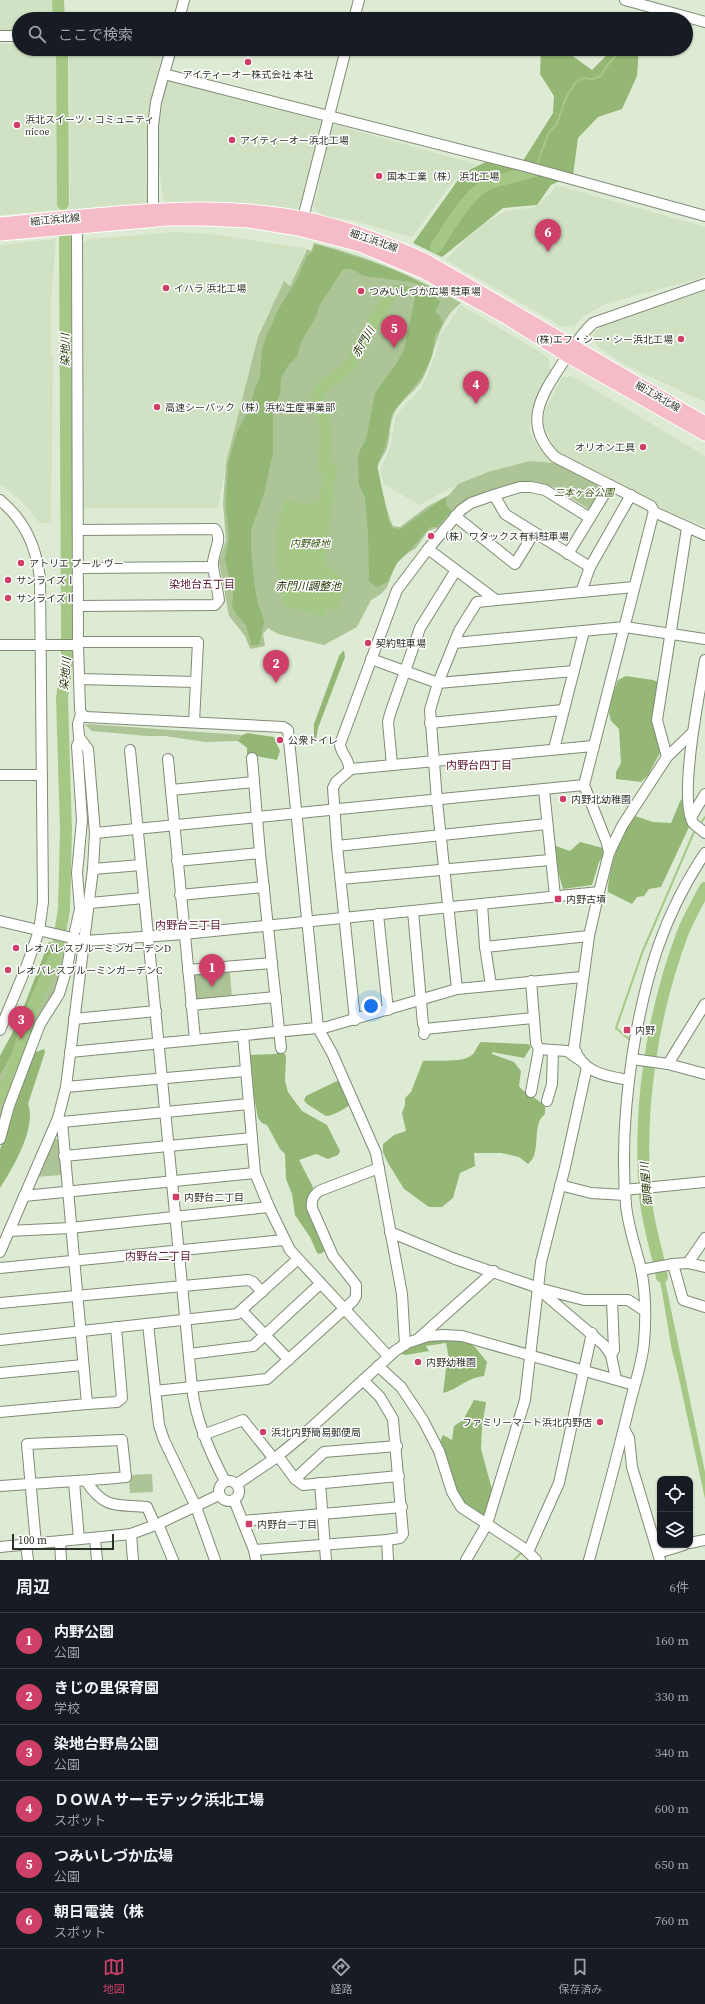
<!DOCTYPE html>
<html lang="ja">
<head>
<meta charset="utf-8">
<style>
  :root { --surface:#171b24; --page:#20242c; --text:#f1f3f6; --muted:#9ea1a6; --line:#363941; --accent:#cf4069 }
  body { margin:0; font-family:"Source Serif 4","Noto Sans JP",serif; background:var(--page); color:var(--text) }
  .controls { position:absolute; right:12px; bottom:12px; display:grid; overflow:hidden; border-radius:8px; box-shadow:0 1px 3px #0004 }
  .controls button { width:36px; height:36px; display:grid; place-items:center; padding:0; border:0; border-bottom:1px solid var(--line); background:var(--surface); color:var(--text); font:20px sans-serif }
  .scale { position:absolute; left:12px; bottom:10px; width:102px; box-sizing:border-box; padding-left:4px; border:2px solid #2e332a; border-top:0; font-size:11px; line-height:14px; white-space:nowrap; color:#2e332a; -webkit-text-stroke:3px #fff; paint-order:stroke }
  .you { position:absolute; left:371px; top:1006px; width:14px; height:14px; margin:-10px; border:3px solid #fff; border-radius:50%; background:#1a73e8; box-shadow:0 0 0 6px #1a73e833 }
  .badge { display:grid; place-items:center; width:26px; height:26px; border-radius:50%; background:var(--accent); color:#fff; font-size:13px; font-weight:700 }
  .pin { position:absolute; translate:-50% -33px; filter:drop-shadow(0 1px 2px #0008) }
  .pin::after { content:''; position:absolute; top:21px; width:14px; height:12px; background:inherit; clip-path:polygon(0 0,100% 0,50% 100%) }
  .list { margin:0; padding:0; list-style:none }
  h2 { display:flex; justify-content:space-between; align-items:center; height:52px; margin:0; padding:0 16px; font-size:17px }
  h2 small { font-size:13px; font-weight:400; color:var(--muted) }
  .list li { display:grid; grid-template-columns:26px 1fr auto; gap:12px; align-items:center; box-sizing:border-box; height:56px; padding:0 16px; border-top:1px solid var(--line) }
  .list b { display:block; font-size:15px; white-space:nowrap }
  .list p { margin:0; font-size:13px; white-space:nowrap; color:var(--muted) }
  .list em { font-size:13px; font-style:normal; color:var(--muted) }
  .icon { flex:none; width:22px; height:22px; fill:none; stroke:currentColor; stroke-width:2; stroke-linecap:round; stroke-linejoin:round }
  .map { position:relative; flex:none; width:705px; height:1560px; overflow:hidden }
  .search { position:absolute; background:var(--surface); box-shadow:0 1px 3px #0004; left:12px; right:12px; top:12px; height:44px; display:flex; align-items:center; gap:10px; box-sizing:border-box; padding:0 14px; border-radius:22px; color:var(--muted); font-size:15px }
  .sheet { height:388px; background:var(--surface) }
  nav { display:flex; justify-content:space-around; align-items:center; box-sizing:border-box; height:56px; border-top:1px solid var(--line); background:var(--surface); font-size:11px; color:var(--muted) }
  nav a { display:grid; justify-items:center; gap:2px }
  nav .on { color:var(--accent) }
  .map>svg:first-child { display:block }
</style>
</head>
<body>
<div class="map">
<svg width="705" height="1560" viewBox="0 0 705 1560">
  <rect width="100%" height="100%" fill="#deebd4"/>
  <g fill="#d1e1c3">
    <polygon points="0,0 54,0 55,19 19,19 19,31 0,32"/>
    <polygon points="0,44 19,44 19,49 56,49 59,210 0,215"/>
    <polygon points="69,49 122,49 162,52 151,103 146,148 147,202 139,206 70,212"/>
    <polygon points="167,79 322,121 302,215 165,210 157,156 160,105"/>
    <polygon points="336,125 478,165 463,173 452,183 412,237 351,220 322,216 314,207 331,127"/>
    <polygon points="556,185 705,227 705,275 698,279 607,303 584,316 574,326 561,326 446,260 475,229 506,211 535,207 550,194"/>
    <polygon points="176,232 210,234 306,248 290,286 284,282 226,463 218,508 84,508 83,243 89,239"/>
    <polygon points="56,239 51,301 51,356 53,356 51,523 40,523 24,503 0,484 0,245"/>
    <polygon points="705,290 705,402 629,367 598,347 591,336 601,326"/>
    <polygon points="461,305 548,357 551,371 539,391 531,412 530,432 537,446 553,461 540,463 528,461 488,472 458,484 419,505 384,484 380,470 390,448 396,415 422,387 436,353 439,337"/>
    <polygon points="572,376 705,456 705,526 669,512 620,484 562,456 553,446 543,424 545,410 562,377"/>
  </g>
  <g fill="#acc496">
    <path d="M314,243C366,256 415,276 461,303C437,321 437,349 425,374C418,391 403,397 395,412C389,421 391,437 387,448C385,454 379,461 378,467C377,476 389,519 393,526L400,527L428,506L449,495L458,484L488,472L529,461L555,463L600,486L602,491L590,510L556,488L534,482H521L507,485L467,500L440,527L428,531L416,548L405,555L395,565L387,587L381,594L371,600L357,627L324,645L278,634L268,628L263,634L265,646L250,649L245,636L229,616L219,562L226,540L223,504L226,463L258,337L284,281L290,286L307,249L311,251Z"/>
    <polygon points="88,724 242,735 238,741 205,742 165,736 147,736 92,731 85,725"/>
    <polygon points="49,942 69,946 55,992 0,1128 0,1056 12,1034 25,1004"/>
    <polygon points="230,972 232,999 194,1003 191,975"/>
    <polygon points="53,1138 59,1140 62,1175 35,1177"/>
    <polygon points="152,1474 153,1492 130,1493 129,1475"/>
  </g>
  <g fill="#95b775">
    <polygon points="541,49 563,49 592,70 613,49 639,49 637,76 622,109 598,117 578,138 573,175 551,185 537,205 503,208 442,257 413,243 463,173 492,159 521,164 553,113 554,96 540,74"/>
    <polygon points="315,244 372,262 401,273 428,287 411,282 364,276 352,269 343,269 318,308 317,315 301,342 297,357 289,364 281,378 280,394 273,410 273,452 264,494 251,529 251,552 255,588 258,604 264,621 260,642 258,645 251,645 246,625 237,615 232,606 233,595 225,559 229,539 226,504 228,464 237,432 250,408 254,391 260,377 262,349 266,337 279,308 296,281 307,256 312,252"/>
    <path d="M392,285C409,287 427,288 440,301L435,312L440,316L443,324L435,335L432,356L422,377L392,413L386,445L377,465L389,522L393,528L400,529L446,497V505L451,511L437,527H431L427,530L415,545L397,563L388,582L377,587L369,582L368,532L365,498L359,485L358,459L360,450L366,440L375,393L398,361L404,350L415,298L414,295Z"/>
    <polygon points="344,650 345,657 318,728 316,740 314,738 314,724 339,656"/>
    <polygon points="626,676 653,680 658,682 655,725 661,751 648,775 641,782 616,779 616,772 621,763 619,729 611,721 609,713 612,696 618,680"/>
    <polygon points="248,733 274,737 280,751 277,760 247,754 247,748 238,741 242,735"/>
    <path d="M681,799L690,818L689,827L661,887L649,889L644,896L637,897L632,904L608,892C607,875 622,825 635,816L653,822L671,823Z"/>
    <polygon points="580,842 603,848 604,855 599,862 592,885 563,889 556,864 553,845 570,851"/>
    <polygon points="49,942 55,943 54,951 30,1006 14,1050 0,1075 0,1056 12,1034 25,1004"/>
    <path d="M481,1042L528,1044L531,1047L524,1058L492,1052V1054L514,1062L521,1071L519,1086C526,1096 538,1097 545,1107V1114C530,1126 543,1152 528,1164L519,1157L501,1153H474L475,1166L460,1173L453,1198L442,1207H429L404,1189L388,1163L383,1152V1144L394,1135L406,1131L402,1113L405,1105V1098L411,1092L423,1061C436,1060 462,1063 472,1055C476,1052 477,1045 481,1042Z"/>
    <path d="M44,1049L45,1052L28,1104C37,1127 13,1168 0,1188V1150L12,1107L31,1054Z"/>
    <polygon points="279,1052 283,1052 286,1056 285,1081 288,1092 302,1111 327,1125 340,1151 338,1155 328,1159 316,1154 299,1160 313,1187 308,1212 325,1251 320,1254 317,1253 310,1237 295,1215 292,1194 286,1179 285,1154 280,1149 267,1125 262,1123 258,1118 251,1080 252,1071 249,1065 250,1055 275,1054"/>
    <path d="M337,1081L341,1083L351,1104C347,1108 332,1116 326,1116L307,1104L304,1100L306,1096Z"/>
    <path d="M457,1335L475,1347L487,1362L484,1376C466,1378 459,1389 443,1393L446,1369L449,1359L446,1343L426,1346L429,1351L405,1355L400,1353L416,1343Z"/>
    <polygon points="474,1400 486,1402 482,1428 481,1449 493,1493 484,1521 463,1506 439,1444 443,1435 452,1440 454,1426 463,1420"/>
  </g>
  <g fill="#a6c886">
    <path d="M331,462L337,464L336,472L325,563L347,584L338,609L333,611L330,606L324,609L326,614L321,616L289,607L284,604C280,578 273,553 278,527C279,518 283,509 286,500L312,505L313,501L319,502L324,466Z"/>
    <polygon points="663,1271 705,1472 705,1499 678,1374 672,1351 659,1274"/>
  </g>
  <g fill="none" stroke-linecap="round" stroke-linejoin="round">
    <g stroke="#a6c886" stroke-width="2">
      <polyline points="643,19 644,14"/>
      <polyline points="537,164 549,132 557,124 565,100 575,83 583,78 592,79 601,76 606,67 621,49"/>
      <polyline points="700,824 705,817"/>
      <polyline points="630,1040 616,1028 642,953 694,832"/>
      <polyline points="514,1560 523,1551"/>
    </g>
    <g stroke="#a6c886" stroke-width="12">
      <polyline points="58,0 59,19"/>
      <polyline points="62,49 63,204"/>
      <path d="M436,247C449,228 469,190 492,182C506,178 520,176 534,171"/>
      <path d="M324,466C325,451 328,434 324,420C322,412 314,402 318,394C325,379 355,370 354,355L388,300"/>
      <polyline points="0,1098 10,1078 32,1009 57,952 64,909 66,830 62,698 67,662 67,622 65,238"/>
      <path d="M662,1277C657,1251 647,1221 645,1194C638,1107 652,1014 683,932C689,917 698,902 705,888"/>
    </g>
    <g stroke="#808b76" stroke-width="12">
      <g id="minor">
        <polyline points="625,0 705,22"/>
        <polyline points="179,19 184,0"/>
        <polyline points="354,19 359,0"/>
        <polyline points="0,36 19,36"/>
        <polyline points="164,74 528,167 705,216"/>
        <polyline points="153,210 153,126 156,102 171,49"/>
        <polyline points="303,218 346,49"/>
        <polyline points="494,495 505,514 590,567"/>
        <path d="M0,500C25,521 36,546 40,578L43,902L39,931L27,965L0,1030"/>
        <polyline points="654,512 705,535"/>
        <polyline points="455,516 515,564 534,533"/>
        <path d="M79,530L215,529C224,540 211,554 213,567"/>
        <polyline points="428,549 496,600"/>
        <polyline points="568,554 610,485"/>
        <polyline points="581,592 590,567 631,495"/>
        <polyline points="79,606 215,605 219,600 213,567 79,568"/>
        <polyline points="78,642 198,642 194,722"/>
        <polyline points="454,643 625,627 705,639"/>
        <polyline points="0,645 78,645"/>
        <polyline points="371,659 438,683 574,671"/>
        <path d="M705,660C700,690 678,799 693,823C696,826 702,830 705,833"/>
        <polyline points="79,679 196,682"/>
        <polyline points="81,714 86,717 283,727 288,730 318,1028 332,1053 376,1153 402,1294 405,1345"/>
        <polyline points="430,723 563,710"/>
        <polyline points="554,749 584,631"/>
        <path d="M130,750L192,1388C196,1421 209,1451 225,1481"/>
        <polyline points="667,757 657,720 687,528"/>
        <polyline points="252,758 260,853 281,1048"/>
        <polyline points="168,759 195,1039"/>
        <polyline points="392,765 388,722 390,714 420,628 456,570"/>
        <path d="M349,769C350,759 340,753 340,744L397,590L428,549L461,510L471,503L494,495L520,487H531L545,490L590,518"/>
        <polyline points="0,775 42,775"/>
        <polyline points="171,790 254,782"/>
        <polyline points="544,790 555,896"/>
        <polyline points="692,816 705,794"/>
        <polyline points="95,833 584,785"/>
        <polyline points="337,846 547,824"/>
        <path d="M609,853L607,843L584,785L654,511L651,506L555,457C522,424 541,396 562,364C572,349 580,335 593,323L705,284"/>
        <polyline points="177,861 260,853"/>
        <polyline points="93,869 141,865"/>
        <polyline points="341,879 550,860"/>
        <polyline points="599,892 609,853 622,826 667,757 693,732"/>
        <polyline points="180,895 264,887"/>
        <polyline points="90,903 144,898"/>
        <polyline points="482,904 485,947 491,985"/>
        <polyline points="413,911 423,1024 425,1029 424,1034"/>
        <polyline points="378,914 388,1010"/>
        <path d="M0,921L85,941L184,934L599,892L589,936L574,1047C582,1073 606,1076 628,1080"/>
        <polyline points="75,931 80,909 77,873 82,820 77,746 80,739"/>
        <polyline points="485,947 589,936"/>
        <polyline points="188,970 272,963"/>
        <polyline points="531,981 536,1043 539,1049 567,1051 578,1059"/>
        <polyline points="457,989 437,801 430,710 438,683 459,631 477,602 634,587"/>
        <polyline points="191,1005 276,997"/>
        <polyline points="74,1019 156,1011"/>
        <polyline points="355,1020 337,846 333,788 336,782 351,769 593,746"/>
        <polyline points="425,1029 533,1018"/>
        <polyline points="243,1035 255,1173 269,1207 290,1250 388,1356"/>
        <polyline points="70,1052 327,1027 457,989 582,977"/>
        <polyline points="632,1059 668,1064 705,1074"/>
        <polyline points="668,1064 705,1004"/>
        <polyline points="66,1087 245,1071"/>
        <polyline points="531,1092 539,1049"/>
        <polyline points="547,1101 552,1084 553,1050"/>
        <polyline points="62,1122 249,1104"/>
        <polyline points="0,1139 9,1106 40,1024 59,994 67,968 71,946"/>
        <polyline points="64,1156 252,1138"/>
        <polyline points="560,1185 591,1193 625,1195"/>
        <polyline points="624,1190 705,1182"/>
        <polyline points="24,1196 255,1173"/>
        <polyline points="9,1231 70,1228 269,1207"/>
        <polyline points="390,1232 455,1259 536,1287 604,1345 611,1355 616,1379"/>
        <polyline points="0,1252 58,1118 66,1087 93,869 95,833 88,749 79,737 78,724 81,714 80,709 78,645 77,227"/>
        <polyline points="688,1263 705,1238"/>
        <polyline points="673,1264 688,1263 705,1267"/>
        <polyline points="0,1268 284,1240"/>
        <polyline points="641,1270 673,1264 683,1300 705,1307"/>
        <polyline points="542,1289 584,1300 628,1300 645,1311"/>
        <polyline points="0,1303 248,1280 253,1282 262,1292"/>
        <polyline points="242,1311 289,1360"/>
        <polyline points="148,1324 159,1425 164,1440 196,1507 215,1560"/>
        <polyline points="419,1338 494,1271"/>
        <polyline points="0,1340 237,1314 298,1259"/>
        <polyline points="189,1354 253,1346 320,1284"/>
        <polyline points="611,1355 614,1350 612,1300"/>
        <polyline points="378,1366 401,1387 423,1420 439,1451 452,1492 461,1507 525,1549 536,1560"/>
        <polyline points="0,1373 83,1365"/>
        <path d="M155,1391L267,1379L353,1301L356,1296V1285L333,1256L312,1208C311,1200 313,1196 319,1191L379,1168"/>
        <polyline points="87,1404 117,1402 122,1398 116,1327"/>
        <polyline points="0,1412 87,1404 62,1122 58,1118"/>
        <polyline points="624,1429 629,1438 632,1467 660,1560"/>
        <polyline points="203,1435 243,1420 274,1459"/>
        <polyline points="278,1456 295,1479 303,1485 399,1476"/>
        <polyline points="295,1479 324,1452 397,1446"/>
        <circle cx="229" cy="1491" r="10"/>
        <path d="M86,1481C105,1510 116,1504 147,1507L155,1525"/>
        <polyline points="74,1482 79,1539"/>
        <polyline points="320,1483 326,1560"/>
        <polyline points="237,1484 274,1459 302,1436 395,1351 407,1343 428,1336 444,1335 462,1336 634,1385"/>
        <path d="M0,1486C42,1483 84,1481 126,1477L122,1440L27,1444L36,1544"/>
        <polyline points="234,1500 254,1550 256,1560"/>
        <polyline points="243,1521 402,1507"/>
        <polyline points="158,1524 173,1560"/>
        <polyline points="131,1534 133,1560"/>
        <polyline points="95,1539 97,1560"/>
        <polyline points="387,1540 388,1560"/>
        <polyline points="60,1542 61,1560"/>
        <polyline points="690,1543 705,1540"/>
        <polyline points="26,1545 28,1560"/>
        <polyline points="0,1547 131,1534 158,1524 219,1495"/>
        <polyline points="254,1550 387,1540 400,1538 403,1534 393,1419 380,1397 363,1380"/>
        <polyline points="528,1552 559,1483 592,1333"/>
        <polyline points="658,1553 684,1545"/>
        <polyline points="466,1560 487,1524 525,1400 541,1262 565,1167 587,1067"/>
        <path d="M589,1560C603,1509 617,1458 629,1407C634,1386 642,1364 644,1343C646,1319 646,1293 641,1269C636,1248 628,1227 626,1205C621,1153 625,1103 633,1051C645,978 663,915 705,853"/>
      </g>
    </g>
    <g stroke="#fff" stroke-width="15">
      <g id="major">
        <path d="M0,224C100,215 202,199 302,218C344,226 386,243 425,260L705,423"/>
        <polyline points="0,234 168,219 204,219 249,221 298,229 360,245 424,272 506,317 568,356 705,434"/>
      </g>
    </g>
    <use href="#minor" stroke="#fff" stroke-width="10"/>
    <use href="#major" stroke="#f5bbc7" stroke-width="13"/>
  </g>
  <g fill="#cf4069" stroke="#fff" stroke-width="1.5">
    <circle cx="248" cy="62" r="4"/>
    <circle cx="17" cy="125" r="4"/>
    <circle cx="232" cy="140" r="4"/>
    <circle cx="379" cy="176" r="4"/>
    <circle cx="166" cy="288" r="4"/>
    <circle cx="361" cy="291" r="4"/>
    <circle cx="681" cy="339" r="4"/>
    <circle cx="157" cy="407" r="4"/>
    <circle cx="643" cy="447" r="4"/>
    <circle cx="431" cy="536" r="4"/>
    <circle cx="21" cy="563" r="4"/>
    <circle cx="8" cy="580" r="4"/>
    <circle cx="8" cy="598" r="4"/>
    <circle cx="368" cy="643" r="4"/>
    <circle cx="280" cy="740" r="4"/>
    <circle cx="563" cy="799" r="4"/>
    <rect x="554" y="895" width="8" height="8" rx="2"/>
    <circle cx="16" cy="948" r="4"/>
    <circle cx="8" cy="970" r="4"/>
    <rect x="623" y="1026" width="8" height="8" rx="2"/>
    <rect x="172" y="1193" width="8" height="8" rx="2"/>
    <circle cx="418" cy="1362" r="4"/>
    <circle cx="600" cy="1422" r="4"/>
    <circle cx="263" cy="1432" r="4"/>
    <rect x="245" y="1520" width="8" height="8" rx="2"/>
  </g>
  <g text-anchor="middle" stroke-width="3" stroke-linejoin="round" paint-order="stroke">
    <g font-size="10" fill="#2e332a" stroke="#fff" text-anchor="start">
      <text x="248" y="78" text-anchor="middle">アイティーオー株式会社 本社</text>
      <text x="25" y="123">浜北スイーツ・コミュニティ<tspan x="25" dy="12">nicoe</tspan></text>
      <text x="240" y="144">アイティーオー浜北工場</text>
      <text x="387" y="180">国本工業（株） 浜北工場</text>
      <text x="174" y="292">イハラ 浜北工場</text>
      <text x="369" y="295">つみいしづか広場 駐車場</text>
      <text x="673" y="343" text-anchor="end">(株)エフ・シー・シー浜北工場</text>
      <text x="165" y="411">高速シーパック（株）浜松生産事業部</text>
      <text x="635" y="451" text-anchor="end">オリオン工具</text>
      <text x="439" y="540">（株）ワタックス有料駐車場</text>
      <text x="29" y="567">アトリエ プール ヴー</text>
      <text x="16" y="584">サンライズⅠ</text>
      <text x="16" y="602">サンライズⅡ</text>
      <text x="376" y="647">契約駐車場</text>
      <text x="288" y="744">公衆トイレ</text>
      <text x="571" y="803">内野北幼稚園</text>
      <text x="566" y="903">内野古墳</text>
      <text x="24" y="952">レオパレスブルーミンガーデンD</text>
      <text x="16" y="974">レオパレスブルーミンガーデンC</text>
      <text x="635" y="1034">内野</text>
      <text x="184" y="1201">内野台二丁目</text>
      <text x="426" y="1366">内野幼稚園</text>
      <text x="592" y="1426" text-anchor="end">ファミリーマート浜北内野店</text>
      <text x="271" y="1436">浜北内野簡易郵便局</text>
      <text x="257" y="1528">内野台一丁目</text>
    </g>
    <g font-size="10" fill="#2e332a" stroke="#fff">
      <text transform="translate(55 219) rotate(-5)" y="4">細江浜北線</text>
      <text transform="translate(374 240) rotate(19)" y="4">細江浜北線</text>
      <text transform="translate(658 396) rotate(30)" y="4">細江浜北線</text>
    </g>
    <g font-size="10" font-style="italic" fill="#385610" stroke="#fff">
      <text x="584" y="496">二本ヶ谷公園</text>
      <text x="310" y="547">内野緑地</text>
    </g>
    <g font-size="11" font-style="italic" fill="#223706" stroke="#fff">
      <text transform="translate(363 342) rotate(-60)" y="4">赤門川</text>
      <text transform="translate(65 350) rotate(-90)" y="4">染地川</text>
      <text x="308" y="590">赤門川調整池</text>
      <text transform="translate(65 674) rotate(-85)" y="4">染地川</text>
      <text transform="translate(646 1184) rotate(-95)" y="4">御陣屋川</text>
    </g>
    <g font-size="11" fill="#5e1a2d" stroke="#fff">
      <text x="202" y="588">染地台五丁目</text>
      <text x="479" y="769">内野台四丁目</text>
      <text x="188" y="929">内野台三丁目</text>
      <text x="158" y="1260">内野台二丁目</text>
    </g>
  </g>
</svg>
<div class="controls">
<button><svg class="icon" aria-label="locate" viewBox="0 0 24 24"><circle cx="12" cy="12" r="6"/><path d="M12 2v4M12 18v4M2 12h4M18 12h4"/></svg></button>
<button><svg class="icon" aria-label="layers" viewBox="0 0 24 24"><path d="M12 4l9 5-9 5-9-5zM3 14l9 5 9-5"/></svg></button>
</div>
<div class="scale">100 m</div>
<div class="you"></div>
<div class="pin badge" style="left:212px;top:987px">1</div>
<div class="pin badge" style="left:276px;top:683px">2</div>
<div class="pin badge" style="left:21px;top:1039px">3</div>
<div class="pin badge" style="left:476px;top:404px">4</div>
<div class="pin badge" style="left:394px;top:348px">5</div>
<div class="pin badge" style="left:548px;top:252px">6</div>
<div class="search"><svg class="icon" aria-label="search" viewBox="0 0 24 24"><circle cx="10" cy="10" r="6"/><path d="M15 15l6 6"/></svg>ここで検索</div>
</div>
<section class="sheet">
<h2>周辺<small>6件</small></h2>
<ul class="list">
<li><span class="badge">1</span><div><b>内野公園</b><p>公園</p></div><em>160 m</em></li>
<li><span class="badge">2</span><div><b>きじの里保育園</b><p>学校</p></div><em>330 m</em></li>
<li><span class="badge">3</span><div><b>染地台野鳥公園</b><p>公園</p></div><em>340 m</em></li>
<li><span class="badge">4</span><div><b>ＤＯＷＡサーモテック浜北工場</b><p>スポット</p></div><em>600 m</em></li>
<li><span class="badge">5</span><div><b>つみいしづか広場</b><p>公園</p></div><em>650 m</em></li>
<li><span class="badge">6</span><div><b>朝日電装（株</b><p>スポット</p></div><em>760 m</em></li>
</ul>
</section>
<nav>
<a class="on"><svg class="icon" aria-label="map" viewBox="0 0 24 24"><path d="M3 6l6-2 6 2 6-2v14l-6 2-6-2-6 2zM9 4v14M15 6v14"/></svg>地図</a>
<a><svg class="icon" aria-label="directions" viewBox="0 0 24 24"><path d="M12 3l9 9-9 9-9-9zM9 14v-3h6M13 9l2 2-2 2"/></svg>経路</a>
<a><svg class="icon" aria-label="saved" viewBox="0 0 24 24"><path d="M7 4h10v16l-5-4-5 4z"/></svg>保存済み</a>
</nav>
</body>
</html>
